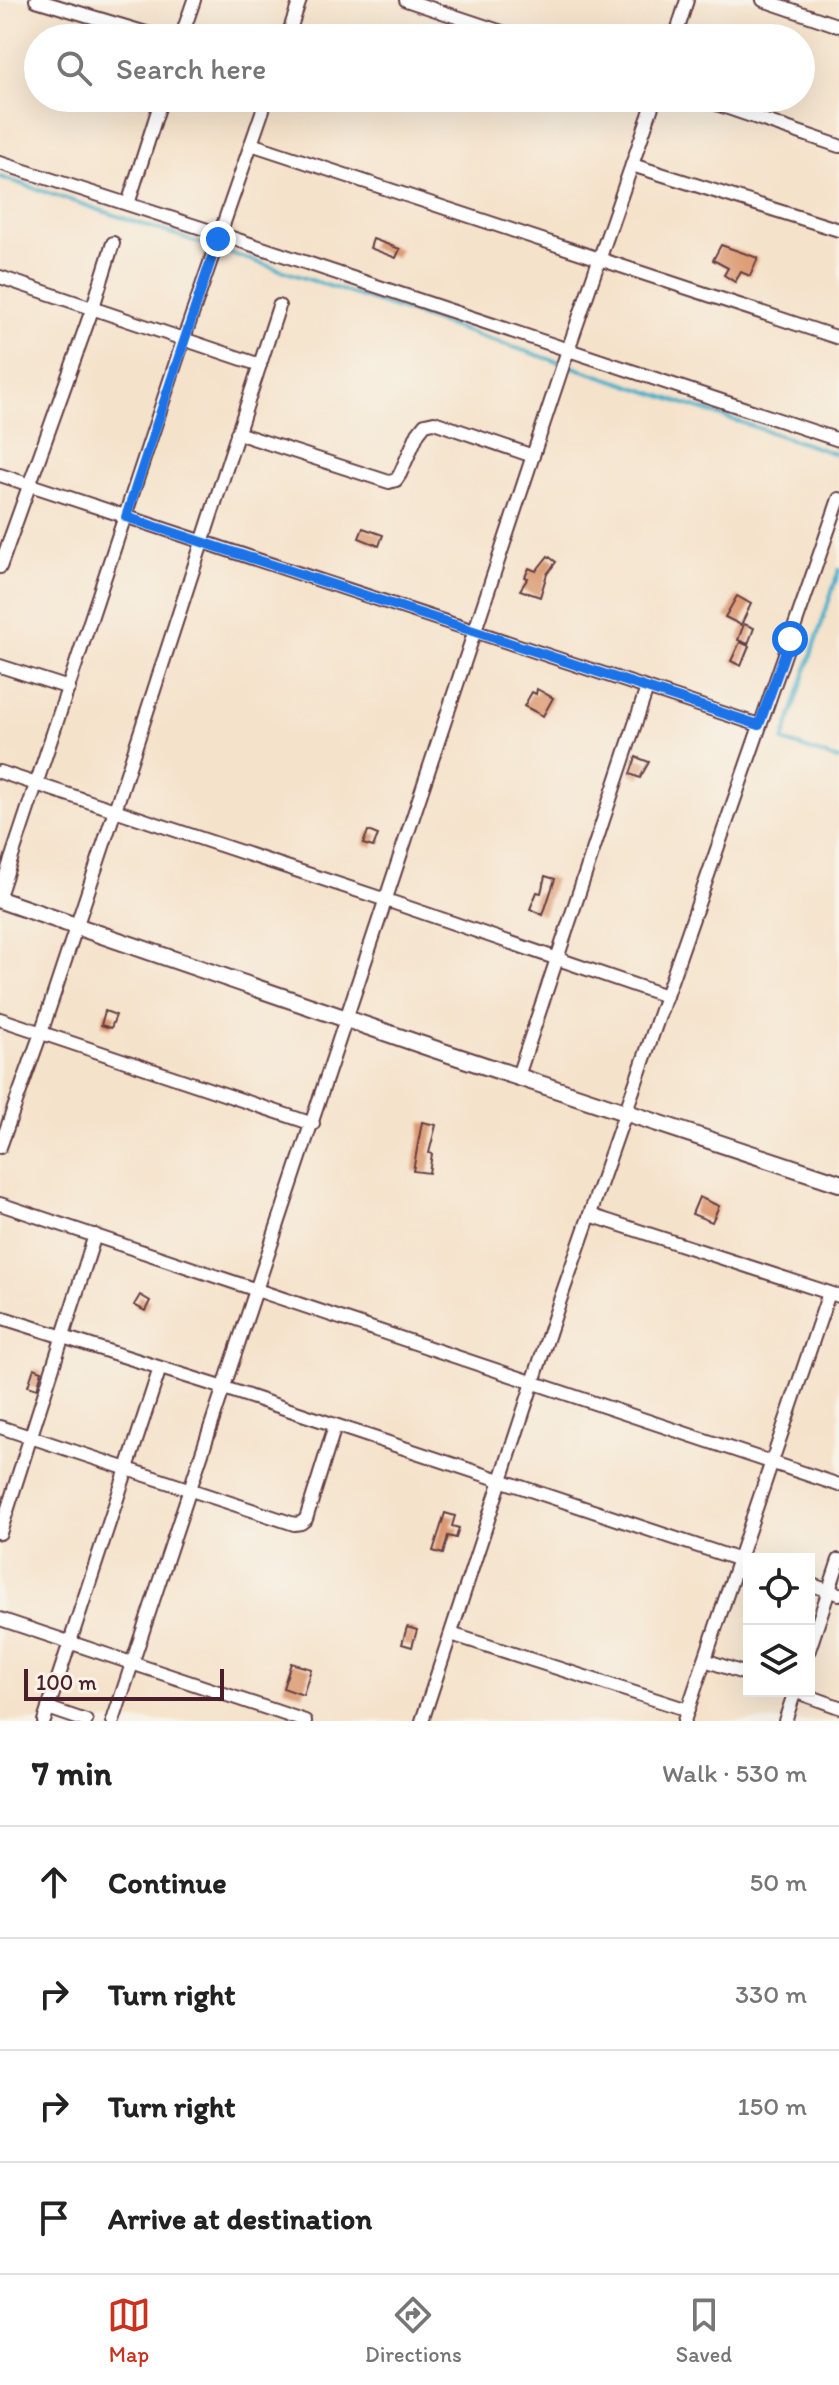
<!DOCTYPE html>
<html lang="en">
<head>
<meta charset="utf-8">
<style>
  :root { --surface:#fff; --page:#f6f6f6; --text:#222; --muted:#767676; --line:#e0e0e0; --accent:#c8321e }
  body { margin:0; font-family:Itim,sans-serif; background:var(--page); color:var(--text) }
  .controls { position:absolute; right:24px; bottom:24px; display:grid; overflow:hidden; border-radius:0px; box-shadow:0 8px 32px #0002 }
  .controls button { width:72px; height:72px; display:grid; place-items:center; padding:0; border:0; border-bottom:2px solid var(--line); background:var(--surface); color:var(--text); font:40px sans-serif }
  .scale { position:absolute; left:24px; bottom:20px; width:200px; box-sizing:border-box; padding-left:8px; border:4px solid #4a1f2b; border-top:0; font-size:22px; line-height:28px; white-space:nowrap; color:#4a1f2b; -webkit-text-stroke:6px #f7f3e8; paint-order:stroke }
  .stop { position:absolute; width:24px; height:24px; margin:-18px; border:6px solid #1a73e8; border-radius:50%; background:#fff }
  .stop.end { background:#1a73e8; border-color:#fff; box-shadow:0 2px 8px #0008 }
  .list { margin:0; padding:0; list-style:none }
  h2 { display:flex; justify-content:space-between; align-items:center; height:104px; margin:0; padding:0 32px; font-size:34px }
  h2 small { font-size:26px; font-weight:400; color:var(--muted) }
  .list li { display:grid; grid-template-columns:52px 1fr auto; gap:24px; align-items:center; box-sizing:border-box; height:112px; padding:0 32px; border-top:2px solid var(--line) }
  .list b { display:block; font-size:30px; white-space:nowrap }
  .list em { font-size:26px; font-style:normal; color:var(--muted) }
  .icon { flex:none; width:44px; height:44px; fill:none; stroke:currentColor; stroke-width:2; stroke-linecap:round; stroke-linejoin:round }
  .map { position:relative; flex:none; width:839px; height:1721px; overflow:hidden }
  .search { position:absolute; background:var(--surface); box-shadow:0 8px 32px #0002; left:24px; right:24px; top:24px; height:88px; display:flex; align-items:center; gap:20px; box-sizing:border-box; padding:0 28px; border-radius:44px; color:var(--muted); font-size:30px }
  .sheet { height:552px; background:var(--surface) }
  nav { display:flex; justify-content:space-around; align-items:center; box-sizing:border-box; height:112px; border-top:2px solid var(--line); background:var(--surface); font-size:22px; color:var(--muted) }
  nav a { display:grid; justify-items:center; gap:4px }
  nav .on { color:var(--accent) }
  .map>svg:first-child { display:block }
</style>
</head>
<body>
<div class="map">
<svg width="839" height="1721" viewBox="0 0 839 1721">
  <rect width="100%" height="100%" fill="#f7f3e8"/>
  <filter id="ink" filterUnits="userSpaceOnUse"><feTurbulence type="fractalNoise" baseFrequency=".0125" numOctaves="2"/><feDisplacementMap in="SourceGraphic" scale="16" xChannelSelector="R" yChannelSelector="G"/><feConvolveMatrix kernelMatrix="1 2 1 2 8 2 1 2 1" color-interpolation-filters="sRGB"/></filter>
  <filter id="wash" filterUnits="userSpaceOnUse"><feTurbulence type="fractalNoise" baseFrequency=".006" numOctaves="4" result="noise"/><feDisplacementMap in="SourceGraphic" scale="32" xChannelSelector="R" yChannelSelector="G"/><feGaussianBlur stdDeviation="1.8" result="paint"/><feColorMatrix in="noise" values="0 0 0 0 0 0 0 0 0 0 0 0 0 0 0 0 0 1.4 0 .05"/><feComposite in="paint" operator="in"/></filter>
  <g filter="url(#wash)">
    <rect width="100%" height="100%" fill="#f5e2ca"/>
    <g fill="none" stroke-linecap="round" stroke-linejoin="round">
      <g stroke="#49aec8" stroke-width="4">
        <polyline points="0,177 839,455"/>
        <polyline points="839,570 783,741 839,760"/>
      </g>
    </g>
    <g id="blocks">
      <g fill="#d99268">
        <polygon points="373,239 400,249 396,258 370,248"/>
        <polygon points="721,245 758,258 750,276 741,272 735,282 724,275 728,268 713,260"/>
        <polygon points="363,528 383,535 379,546 359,538"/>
        <polygon points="548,556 556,562 547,574 540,597 520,590 528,578 525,577 529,568 536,571"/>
        <polygon points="737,596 751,604 741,625 725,617"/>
        <polygon points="744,624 754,628 748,644 738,640"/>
        <polygon points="740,642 749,646 741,666 731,661"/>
        <polygon points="537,689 553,698 543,716 524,706 532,692 536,694"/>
        <polygon points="636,757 649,762 640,778 630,774"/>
        <polygon points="368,831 378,835 373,847 363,844"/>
        <polygon points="545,876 555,879 543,915 530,909 537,892 541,893"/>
        <polygon points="105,1011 116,1015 111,1028 101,1025"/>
        <polygon points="422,1122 436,1125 429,1153 432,1154 429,1173 413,1171"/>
        <polygon points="699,1197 719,1206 712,1222 692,1214"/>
        <polygon points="140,1295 150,1301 145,1311 134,1305"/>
        <polygon points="34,1368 42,1371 37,1389 28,1386"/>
        <polygon points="445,1513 455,1516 452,1526 459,1528 456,1538 448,1536 443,1554 433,1551"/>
        <polygon points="407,1627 417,1630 412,1647 402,1644"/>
        <polygon points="291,1663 311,1669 303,1695 283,1688"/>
      </g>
    </g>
  </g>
  <g filter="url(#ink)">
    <use href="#blocks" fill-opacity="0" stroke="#643c43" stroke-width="2"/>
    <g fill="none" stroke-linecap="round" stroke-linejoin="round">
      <g stroke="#643c43" stroke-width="16">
        <g id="street">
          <polyline points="36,0 163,38"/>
          <polyline points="406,0 520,38"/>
          <polyline points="763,0 839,26"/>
          <polyline points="181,38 194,0"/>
          <polyline points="287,38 300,0"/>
          <polyline points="675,38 687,0"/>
          <polyline points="699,98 839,146"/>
          <polyline points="251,144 839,338"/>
          <polyline points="0,163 220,234 839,440"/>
          <polyline points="632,165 839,230"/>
          <polyline points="128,204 162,98"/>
          <polyline points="0,277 260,365"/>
          <polyline points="237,433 389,482 396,480 400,474 418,433 425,424 434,422 533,456"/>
          <polyline points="0,475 759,725"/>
          <polyline points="0,567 93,307 113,243"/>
          <polyline points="0,666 69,688"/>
          <polyline points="0,772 386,900 666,996"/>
          <polyline points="0,893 184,338 267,98"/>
          <polyline points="0,1019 313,1124"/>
          <polyline points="518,1076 647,688"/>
          <polyline points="0,1147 41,1033 115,810 279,306"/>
          <polyline points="0,1204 839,1485"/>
          <polyline points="590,1215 839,1296"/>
          <polyline points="0,1317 224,1388 749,1563"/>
          <polyline points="0,1427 294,1524 301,1523 306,1519 335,1426"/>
          <polyline points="0,1533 95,1235"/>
          <polyline points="809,1584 839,1594"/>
          <polyline points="0,1619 305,1721"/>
          <polyline points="451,1634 688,1710"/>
          <polyline points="809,1650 839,1560"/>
          <polyline points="705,1660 749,1675"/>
          <polyline points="794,1691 839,1707"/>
          <polyline points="48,1708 86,1721"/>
          <polyline points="44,1721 160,1368"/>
          <polyline points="113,1721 568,350 655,98"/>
          <polyline points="422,1721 559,1303 839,499"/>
          <polyline points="684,1721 829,1293"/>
          <polyline points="785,1721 795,1691"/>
        </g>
      </g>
      <g stroke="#643c43" stroke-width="20">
        <polyline id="secondary" points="0,900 431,1048 839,1183"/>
      </g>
      <use href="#street" stroke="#fff" stroke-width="12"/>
      <use href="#secondary" stroke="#fff" stroke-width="16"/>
    </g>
  </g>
  <g fill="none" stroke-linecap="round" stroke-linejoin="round" filter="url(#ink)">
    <polyline stroke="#1a73e8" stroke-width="10" points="218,239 126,517 759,725 790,639"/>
  </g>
</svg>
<div class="controls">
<button><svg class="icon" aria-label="locate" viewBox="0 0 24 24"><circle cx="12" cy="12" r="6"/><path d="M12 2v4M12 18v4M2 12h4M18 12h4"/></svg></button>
<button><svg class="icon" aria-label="layers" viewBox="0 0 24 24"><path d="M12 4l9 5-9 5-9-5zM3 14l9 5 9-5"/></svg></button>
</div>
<div class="scale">100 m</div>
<div class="stop" style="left:790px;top:639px"></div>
<div class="stop end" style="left:218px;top:239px"></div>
<div class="search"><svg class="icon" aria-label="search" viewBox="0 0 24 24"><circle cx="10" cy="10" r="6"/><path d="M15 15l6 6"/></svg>Search here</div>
</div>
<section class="sheet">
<h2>7 min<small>Walk · 530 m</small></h2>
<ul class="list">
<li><svg class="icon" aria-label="ahead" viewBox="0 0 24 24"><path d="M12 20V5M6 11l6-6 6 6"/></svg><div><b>Continue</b></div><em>50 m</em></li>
<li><svg class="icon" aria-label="right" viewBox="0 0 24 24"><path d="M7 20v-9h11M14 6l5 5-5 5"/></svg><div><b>Turn right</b></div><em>330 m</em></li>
<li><svg class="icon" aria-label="right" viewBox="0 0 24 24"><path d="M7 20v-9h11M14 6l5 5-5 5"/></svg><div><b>Turn right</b></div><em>150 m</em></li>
<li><svg class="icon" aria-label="arrive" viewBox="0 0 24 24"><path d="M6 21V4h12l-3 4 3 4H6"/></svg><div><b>Arrive at destination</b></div></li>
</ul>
</section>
<nav>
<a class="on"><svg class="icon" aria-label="map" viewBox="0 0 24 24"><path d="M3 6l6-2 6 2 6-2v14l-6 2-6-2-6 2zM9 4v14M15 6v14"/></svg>Map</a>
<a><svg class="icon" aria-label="directions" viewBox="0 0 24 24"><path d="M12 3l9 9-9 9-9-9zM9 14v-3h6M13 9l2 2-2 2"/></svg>Directions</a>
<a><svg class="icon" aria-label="saved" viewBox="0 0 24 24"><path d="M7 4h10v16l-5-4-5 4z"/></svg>Saved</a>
</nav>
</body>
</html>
